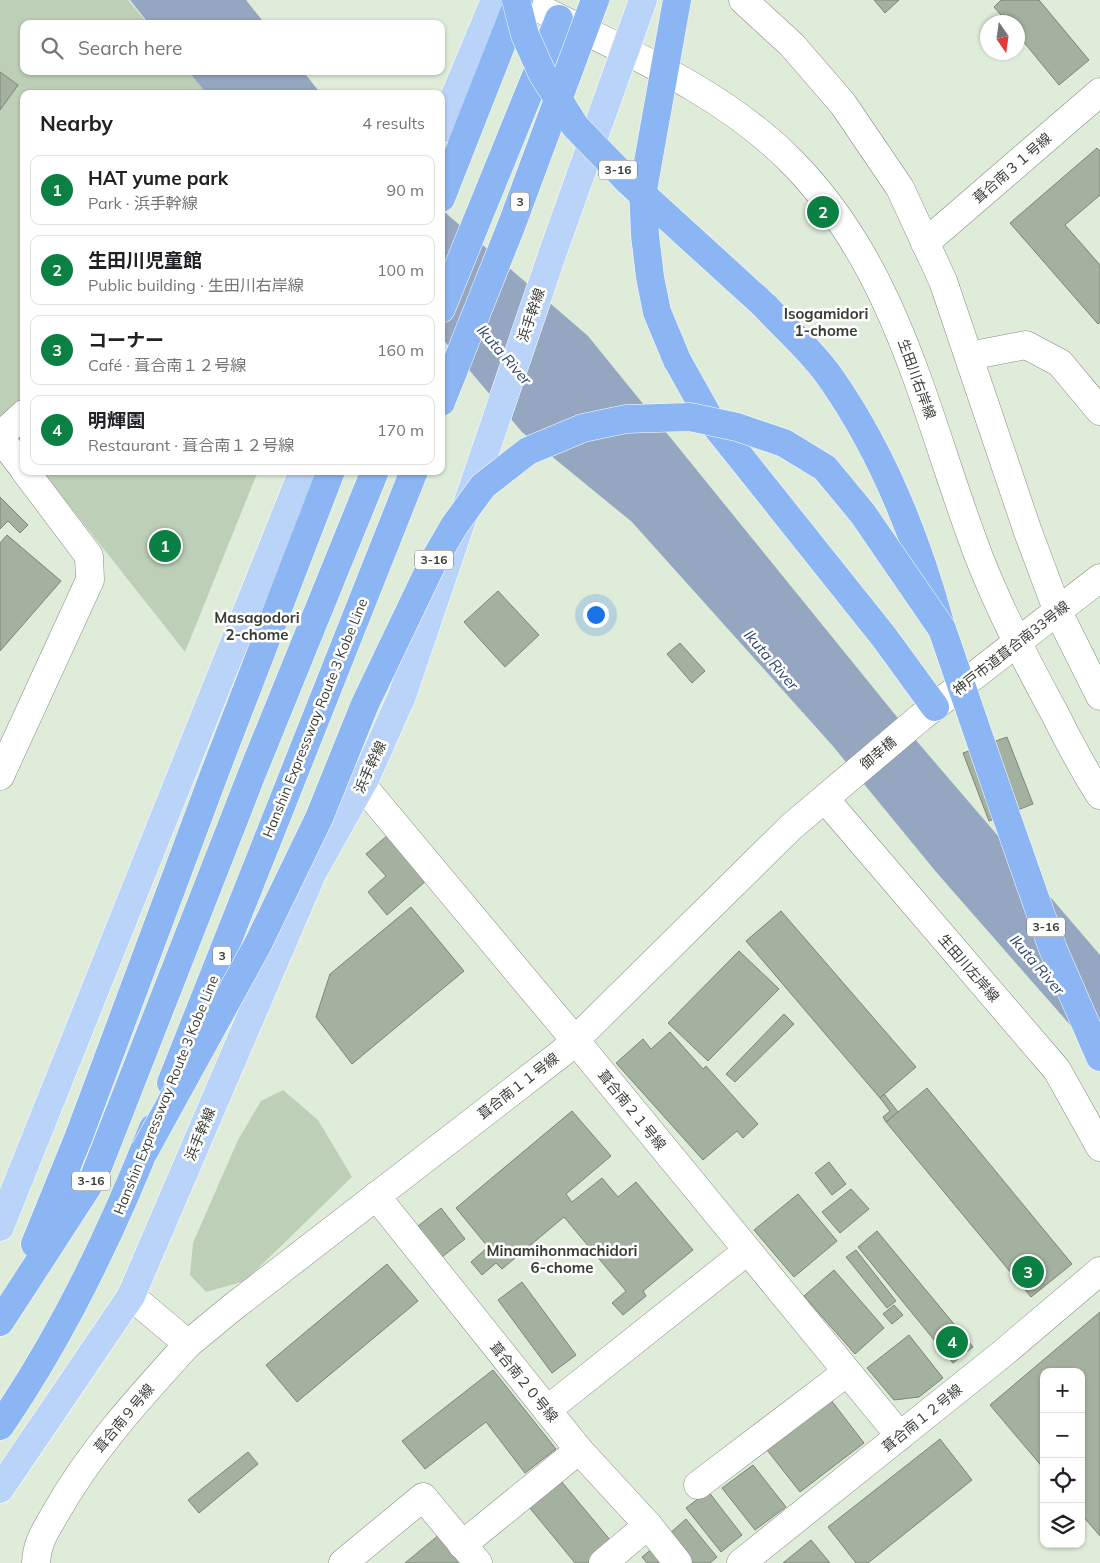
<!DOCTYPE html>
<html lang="en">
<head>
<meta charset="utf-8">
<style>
  :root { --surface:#fff; --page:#f6f6f6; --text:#202124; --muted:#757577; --line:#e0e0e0; --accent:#0b8043 }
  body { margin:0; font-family:Mulish,"Noto Sans JP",sans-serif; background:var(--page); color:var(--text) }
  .controls { position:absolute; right:15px; bottom:15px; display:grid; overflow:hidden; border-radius:10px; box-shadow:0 1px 4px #0004 }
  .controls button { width:45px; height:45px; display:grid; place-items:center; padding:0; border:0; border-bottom:1px solid var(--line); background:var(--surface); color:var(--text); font:25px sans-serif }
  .compass { position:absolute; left:980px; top:15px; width:45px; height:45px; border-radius:50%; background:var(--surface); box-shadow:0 1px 4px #0004; rotate:167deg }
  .you { position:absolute; left:595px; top:614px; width:18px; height:18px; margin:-12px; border:4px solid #fff; border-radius:50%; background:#1a73e8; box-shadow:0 0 0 8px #1a73e833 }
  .badge { display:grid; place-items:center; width:32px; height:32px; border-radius:50%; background:var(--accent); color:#fff; font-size:16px; font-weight:700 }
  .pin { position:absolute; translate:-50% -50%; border:2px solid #fff; box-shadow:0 1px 5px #0006 }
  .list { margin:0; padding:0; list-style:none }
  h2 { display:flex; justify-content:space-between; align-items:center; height:65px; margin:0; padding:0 20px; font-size:21px }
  h2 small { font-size:16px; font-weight:400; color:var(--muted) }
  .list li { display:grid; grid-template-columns:32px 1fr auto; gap:15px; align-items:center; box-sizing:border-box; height:70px; margin:0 10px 10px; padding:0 10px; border:1px solid var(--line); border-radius:10px }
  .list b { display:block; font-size:19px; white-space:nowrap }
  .list p { margin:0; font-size:16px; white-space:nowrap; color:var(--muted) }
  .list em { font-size:16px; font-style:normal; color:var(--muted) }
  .icon { flex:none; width:28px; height:28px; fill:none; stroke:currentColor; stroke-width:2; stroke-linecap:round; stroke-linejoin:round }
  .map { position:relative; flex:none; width:1100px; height:1563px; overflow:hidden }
  .search { position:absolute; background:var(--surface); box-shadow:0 1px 4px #0004; left:20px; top:20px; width:425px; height:55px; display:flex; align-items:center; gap:12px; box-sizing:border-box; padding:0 18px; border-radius:10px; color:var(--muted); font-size:19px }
  .panel { position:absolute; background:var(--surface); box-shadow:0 1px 4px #0004; left:20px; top:90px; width:425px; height:385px; border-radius:10px }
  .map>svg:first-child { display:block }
</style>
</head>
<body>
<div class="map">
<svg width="1100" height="1563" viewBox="0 0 1100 1563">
  <rect width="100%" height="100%" fill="#deecd9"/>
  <g fill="#bdcfb7">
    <polygon points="0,0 128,0 148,24 24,24 24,71 188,71 207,94 24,94 24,447 0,417"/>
    <polygon points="42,471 258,471 185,652 171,634"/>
    <polygon points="283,1090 318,1120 352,1177 245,1281 206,1292 190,1275 193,1243 238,1140 261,1101"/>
  </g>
  <g fill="#95a6c0">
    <polygon points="130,0 246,0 265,24 149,24"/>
    <polygon points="188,71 303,71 321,94 207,94"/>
    <polygon points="441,209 588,336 914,738 1100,955 1100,1059 937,873 832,745 632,522 522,432 441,337"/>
  </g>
  <g fill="#a4b1a0" stroke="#7a8776">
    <polygon points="874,0 899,0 885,13"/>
    <polygon points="1001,0 1039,0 1089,60 1059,85 1018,35 1018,22 1007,22 994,7"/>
    <polygon points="0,72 18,85 0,110"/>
    <polygon points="1097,148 1100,151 1100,195 1065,225 1100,265 1100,322 1098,324 1010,223"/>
    <polygon points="0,497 28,525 20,533 8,521 0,529"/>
    <polygon points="7,535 61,581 0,651 0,543"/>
    <polygon points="498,591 539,635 505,667 464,622"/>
    <polygon points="680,643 705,671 692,683 667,654"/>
    <polygon points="1007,737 1033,804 989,821 963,753"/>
    <polygon points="388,835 427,880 387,915 368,892 386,876 366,854"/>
    <polygon points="411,907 464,971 352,1064 316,1017 330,974"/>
    <polygon points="781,911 916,1067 880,1098 746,941"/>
    <polygon points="739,951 779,989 708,1061 668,1023"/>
    <polygon points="784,1014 794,1024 735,1082 726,1074"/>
    <polygon points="670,1032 703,1069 706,1066 758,1124 743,1138 737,1131 703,1160 616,1063 643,1039 651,1049"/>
    <polygon points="927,1088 1072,1264 1031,1297 886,1122"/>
    <polygon points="884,1094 898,1112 886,1122 883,1117 890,1111 880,1098"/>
    <polygon points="572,1111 611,1156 566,1194 572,1202 602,1178 618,1197 636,1182 693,1250 643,1291 646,1296 623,1315 612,1303 626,1291 564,1217 502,1269 496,1263 482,1275 471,1262 488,1247 456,1208"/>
    <polygon points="829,1162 846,1184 832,1195 815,1173"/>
    <polygon points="851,1189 869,1209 840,1233 822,1212"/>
    <polygon points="798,1194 837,1241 794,1277 754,1230"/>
    <polygon points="441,1208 465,1239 442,1257 418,1226"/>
    <polygon points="877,1231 973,1347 953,1363 858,1247"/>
    <polygon points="856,1250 896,1301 887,1308 846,1257"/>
    <polygon points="387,1264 418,1301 297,1402 266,1365"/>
    <polygon points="834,1270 884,1328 855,1354 804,1296"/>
    <polygon points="522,1282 576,1355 552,1373 498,1300"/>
    <polygon points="894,1305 903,1315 892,1324 883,1314"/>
    <polygon points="1100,1312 1100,1536 1081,1514 1081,1372 1044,1372 1044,1469 990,1405"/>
    <polygon points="909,1335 943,1378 919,1397 894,1400 867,1368"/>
    <polygon points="493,1370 556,1449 525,1473 486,1422 425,1469 402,1441"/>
    <polygon points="831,1400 864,1443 800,1492 767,1450"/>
    <polygon points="940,1439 972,1480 868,1563 856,1563 828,1527"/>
    <polygon points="248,1452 258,1464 199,1513 188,1500"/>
    <polygon points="753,1465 786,1507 755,1530 722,1488"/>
    <polygon points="561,1481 616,1547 597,1563 575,1563 529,1507"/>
    <polygon points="708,1491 742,1535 721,1552 686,1508"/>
    <polygon points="686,1519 717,1557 710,1563 693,1563 669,1534"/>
    <polygon points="440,1534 464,1563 405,1563"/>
    <polygon points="811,1540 830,1563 783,1563"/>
    <polygon points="653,1548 665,1563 647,1563 642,1557"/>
  </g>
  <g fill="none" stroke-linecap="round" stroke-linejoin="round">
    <g stroke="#838f7f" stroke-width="29">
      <g id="minor">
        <path d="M523,0C615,48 717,86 791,161C899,269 926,419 979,557C1000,611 1027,663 1055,714C1069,742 1083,769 1100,795"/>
        <polyline points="743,0 792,45 843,104 900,188 943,281 1028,532 1058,612 1100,696"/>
        <polyline points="925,243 1100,92"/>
        <polyline points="969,356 1026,345 1060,363 1100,411"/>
        <polyline points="0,436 24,414"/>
        <polyline points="0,438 24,469"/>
        <polyline points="0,776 90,580 89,556 25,471"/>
        <polyline points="362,785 575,1040 900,1436"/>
        <polyline points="825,799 1057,1070 1100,1147"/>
        <polyline points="376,1196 579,1450 648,1525 678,1563"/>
        <polyline points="188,1344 233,1307 563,1052 791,827 921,717 1100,578"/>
        <polyline points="547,1410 747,1251"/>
        <polyline points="698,1485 847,1372"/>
        <polyline points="462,1545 579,1450"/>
        <path d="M36,1563C37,1542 45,1532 55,1514C91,1450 139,1398 188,1344L131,1296"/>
        <polyline points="343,1563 423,1497 478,1563"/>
        <polyline points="603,1563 648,1525"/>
        <polyline points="741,1563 1002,1354 1100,1271"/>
      </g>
    </g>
    <g stroke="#fff" stroke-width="29">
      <g id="major">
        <polyline points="441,129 495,0"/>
        <polyline points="0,1227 303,471"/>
        <polyline points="0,1489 131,1296 312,874 366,777 402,696 553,252 643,0"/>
      </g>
    </g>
    <g stroke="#fff" stroke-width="29">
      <g id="highway">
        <polyline points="441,198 519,0"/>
        <path d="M765,306C786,329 812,351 830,377C882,451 916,536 940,623"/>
        <polyline points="441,309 559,19"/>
        <polyline points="677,360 710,419 884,637 935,707"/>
        <polyline points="999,795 1053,949 1100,1057"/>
        <polyline points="171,1083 414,471"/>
        <polyline points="35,1244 79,1136 215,772 331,471"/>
        <polyline points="0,1322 94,1177 251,776 375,471"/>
        <path d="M0,1426C64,1333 112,1232 153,1128"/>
      </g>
    </g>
    <use href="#minor" stroke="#fff" stroke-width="28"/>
    <use href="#major" stroke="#bad3f8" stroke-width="28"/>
    <use href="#highway" stroke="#8cb5f4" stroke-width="28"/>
    <g stroke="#fff" stroke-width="29" stroke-linecap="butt">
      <g id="highway-bridge">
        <polyline points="516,0 525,35 542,73 575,126 629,182 765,306"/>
        <polyline points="677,0 643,190 645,235 650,277 657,312 677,360"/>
        <polyline points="441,402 512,224 595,0"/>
        <polyline points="145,1150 258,944 319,818 365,704 432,564 454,526 483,486 528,451 583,428 626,419 690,417 737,427 784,443 825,468 863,514 942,629 999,795"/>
      </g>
    </g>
    <use href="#highway-bridge" stroke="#8cb5f4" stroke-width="28"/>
  </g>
  <g text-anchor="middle" stroke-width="5" stroke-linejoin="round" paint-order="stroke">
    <g fill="#fff" stroke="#747772" stroke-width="1">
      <rect x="599" y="160.5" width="38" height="19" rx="4"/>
      <rect x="511" y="192.5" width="18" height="19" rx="4"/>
      <rect x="415" y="550.5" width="38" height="19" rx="4"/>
      <rect x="1027" y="917.5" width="38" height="19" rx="4"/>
      <rect x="213" y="946.5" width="18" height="19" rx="4"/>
      <rect x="72" y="1171.5" width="38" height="19" rx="4"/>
    </g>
    <g font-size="12" font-weight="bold" fill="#383d36">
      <text x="618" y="174">3-16</text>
      <text x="520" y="206">3</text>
      <text x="434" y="564">3-16</text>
      <text x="1046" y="931">3-16</text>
      <text x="222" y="960">3</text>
      <text x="91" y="1185">3-16</text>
    </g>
    <g font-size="14" fill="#383d36" stroke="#fff">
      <text transform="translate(1012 168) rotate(-41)" y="5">葺合南３１号線</text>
      <text transform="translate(531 315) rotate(-71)" y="5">浜手幹線</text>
      <text transform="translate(917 379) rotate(70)" y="5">生田川右岸線</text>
      <text transform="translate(1011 648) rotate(-38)" y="5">神戸市道葺合南33号線</text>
      <text transform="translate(315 718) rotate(-68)" y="5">Hanshin Expressway Route 3 Kobe Line</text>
      <text transform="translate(878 753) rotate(-40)" y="5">御幸橋</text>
      <text transform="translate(370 767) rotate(-65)" y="5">浜手幹線</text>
      <text transform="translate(969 968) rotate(49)" y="5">生田川左岸線</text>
      <text transform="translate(518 1086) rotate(-38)" y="5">葺合南１１号線</text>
      <text transform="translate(166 1095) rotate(-68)" y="5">Hanshin Expressway Route 3 Kobe Line</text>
      <text transform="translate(632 1110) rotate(51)" y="5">葺合南２１号線</text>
      <text transform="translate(200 1134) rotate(-67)" y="5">浜手幹線</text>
      <text transform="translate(524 1382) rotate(51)" y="5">葺合南２０号線</text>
      <text transform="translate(124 1418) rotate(-50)" y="5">葺合南９号線</text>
      <text transform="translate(922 1418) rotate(-39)" y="5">葺合南１２号線</text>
    </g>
    <g font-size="15" font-weight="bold" fill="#383d36" stroke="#fff">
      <text x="826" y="319">Isogamidori<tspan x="826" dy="17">1-chome</tspan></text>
      <text x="257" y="623">Masagodori<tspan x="257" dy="17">2-chome</tspan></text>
      <text x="562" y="1256">Minamihonmachidori<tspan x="562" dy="17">6-chome</tspan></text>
    </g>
    <g font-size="15" font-style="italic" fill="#2b446a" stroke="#fff">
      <text transform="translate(504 355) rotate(49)" y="5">Ikuta River</text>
      <text transform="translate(771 660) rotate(49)" y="5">Ikuta River</text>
      <text transform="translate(1037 965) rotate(49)" y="5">Ikuta River</text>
    </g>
  </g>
</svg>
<div class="controls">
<button>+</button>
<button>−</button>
<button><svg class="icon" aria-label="locate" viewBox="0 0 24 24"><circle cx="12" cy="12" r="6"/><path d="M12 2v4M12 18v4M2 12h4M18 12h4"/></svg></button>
<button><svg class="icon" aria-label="layers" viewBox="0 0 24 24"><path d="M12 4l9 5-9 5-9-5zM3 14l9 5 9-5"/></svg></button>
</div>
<svg class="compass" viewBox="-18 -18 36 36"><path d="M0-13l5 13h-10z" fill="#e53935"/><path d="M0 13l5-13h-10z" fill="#757577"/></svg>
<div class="you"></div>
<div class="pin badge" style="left:165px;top:546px">1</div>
<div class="pin badge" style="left:823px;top:212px">2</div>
<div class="pin badge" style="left:1028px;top:1272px">3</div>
<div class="pin badge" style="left:952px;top:1342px">4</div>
<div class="search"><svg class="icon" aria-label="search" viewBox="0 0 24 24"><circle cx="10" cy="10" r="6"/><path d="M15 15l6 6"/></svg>Search here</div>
<section class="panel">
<h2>Nearby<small>4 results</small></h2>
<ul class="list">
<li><span class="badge">1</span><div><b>HAT yume park</b><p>Park · 浜手幹線</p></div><em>90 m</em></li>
<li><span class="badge">2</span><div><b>生田川児童館</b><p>Public building · 生田川右岸線</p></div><em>100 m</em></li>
<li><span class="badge">3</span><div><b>コーナー</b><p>Café · 葺合南１２号線</p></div><em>160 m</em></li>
<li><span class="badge">4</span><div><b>明輝園</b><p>Restaurant · 葺合南１２号線</p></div><em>170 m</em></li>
</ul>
</section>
</div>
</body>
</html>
